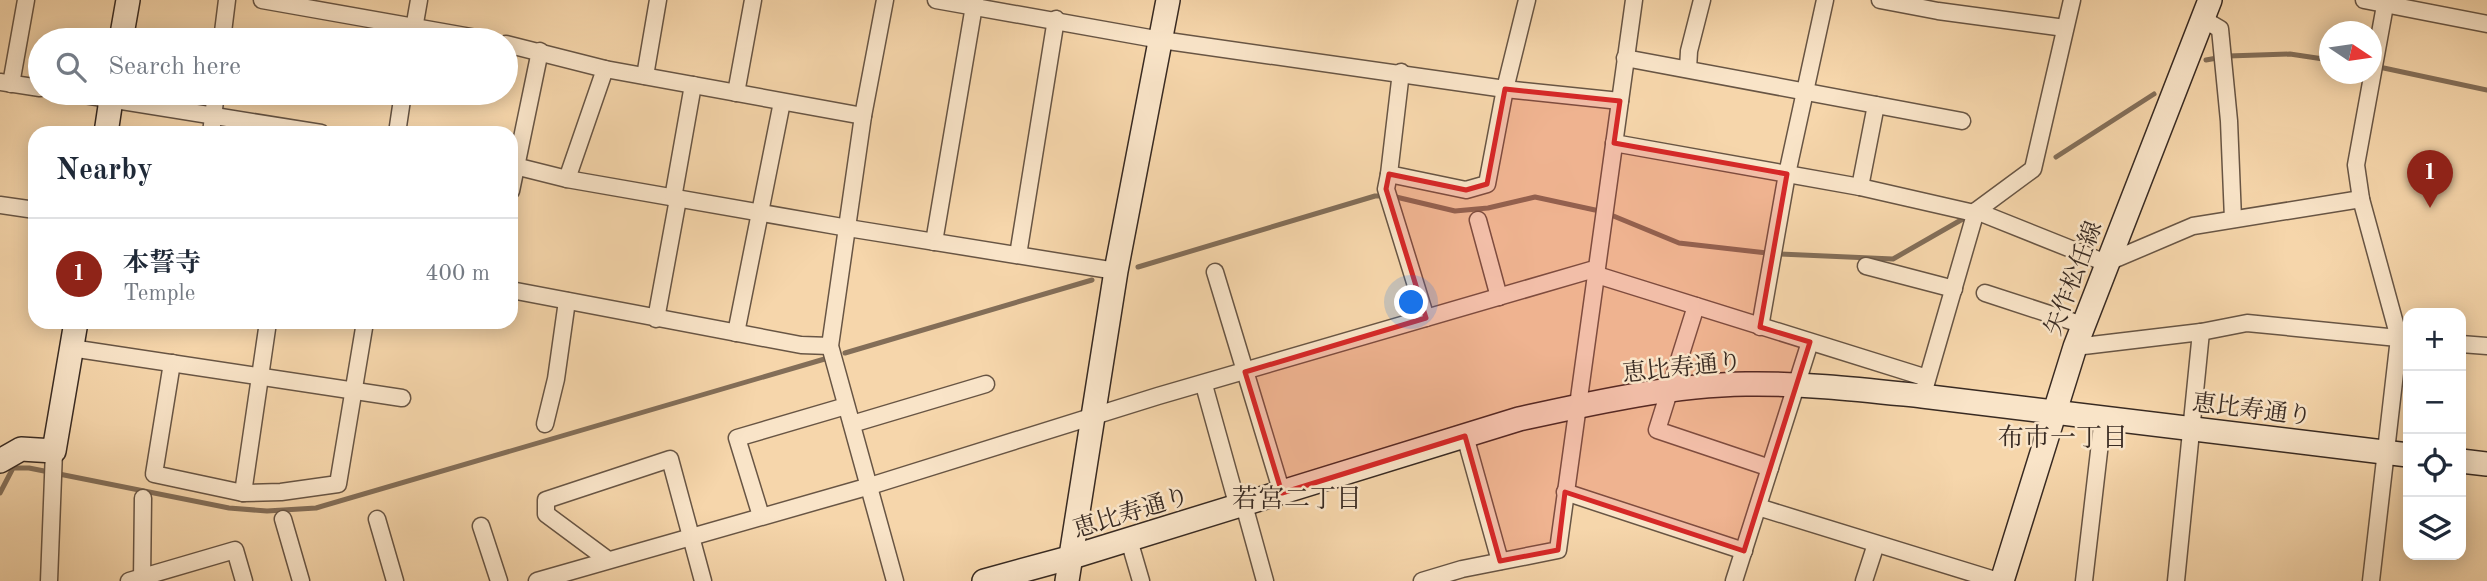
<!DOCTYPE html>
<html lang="en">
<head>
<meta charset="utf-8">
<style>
  :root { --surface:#fff; --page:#f2f2f3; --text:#1f2937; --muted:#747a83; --line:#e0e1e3; --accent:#8f2418 }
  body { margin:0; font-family:"Old Standard TT","Noto Serif JP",serif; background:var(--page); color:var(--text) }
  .controls { position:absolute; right:21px; bottom:21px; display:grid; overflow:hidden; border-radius:14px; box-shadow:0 4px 18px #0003 }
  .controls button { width:63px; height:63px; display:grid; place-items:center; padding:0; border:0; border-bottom:2px solid var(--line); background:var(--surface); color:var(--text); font:35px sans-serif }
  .compass { position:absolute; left:2319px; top:21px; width:63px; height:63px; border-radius:50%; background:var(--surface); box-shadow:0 4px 18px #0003; rotate:103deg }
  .you { position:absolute; left:1412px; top:303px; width:24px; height:24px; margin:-18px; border:5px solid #fff; border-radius:50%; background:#1a73e8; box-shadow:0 0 0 10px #1a73e833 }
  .badge { display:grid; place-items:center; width:46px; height:46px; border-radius:50%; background:var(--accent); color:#fff; font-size:23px; font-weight:700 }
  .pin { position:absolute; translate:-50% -58px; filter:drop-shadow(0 2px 4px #0008) }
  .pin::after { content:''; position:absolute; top:37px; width:24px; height:21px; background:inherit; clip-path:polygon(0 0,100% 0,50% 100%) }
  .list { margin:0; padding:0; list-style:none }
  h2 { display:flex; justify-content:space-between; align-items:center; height:91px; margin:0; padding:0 28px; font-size:30px }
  h2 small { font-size:23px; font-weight:400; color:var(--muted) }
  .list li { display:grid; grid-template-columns:46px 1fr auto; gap:21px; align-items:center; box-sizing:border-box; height:112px; padding:0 28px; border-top:2px solid var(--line) }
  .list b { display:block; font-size:26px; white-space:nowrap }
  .list p { margin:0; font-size:23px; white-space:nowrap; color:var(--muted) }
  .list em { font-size:23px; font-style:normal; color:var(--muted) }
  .icon { flex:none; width:38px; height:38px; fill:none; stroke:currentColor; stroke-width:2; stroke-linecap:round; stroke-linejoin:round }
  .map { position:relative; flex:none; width:2487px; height:581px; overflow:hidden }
  .search { position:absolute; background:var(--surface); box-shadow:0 4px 18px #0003; left:28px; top:28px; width:490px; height:77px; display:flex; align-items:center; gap:18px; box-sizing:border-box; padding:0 24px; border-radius:38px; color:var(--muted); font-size:26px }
  .panel { position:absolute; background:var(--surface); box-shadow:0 4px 18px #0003; left:28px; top:126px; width:490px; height:203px; border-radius:21px }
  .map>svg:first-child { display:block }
</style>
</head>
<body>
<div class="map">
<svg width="2487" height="581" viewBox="0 0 2487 581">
  <rect width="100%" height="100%" fill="#f6d6ab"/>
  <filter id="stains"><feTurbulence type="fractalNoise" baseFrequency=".00286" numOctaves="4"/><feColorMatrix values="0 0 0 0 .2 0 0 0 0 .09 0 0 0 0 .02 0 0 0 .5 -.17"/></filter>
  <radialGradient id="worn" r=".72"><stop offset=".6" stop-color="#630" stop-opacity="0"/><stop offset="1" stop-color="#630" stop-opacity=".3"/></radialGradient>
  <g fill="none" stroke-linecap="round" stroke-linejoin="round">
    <g stroke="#836e58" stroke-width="5">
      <polyline points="2228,56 2290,54 2330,60"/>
      <polyline points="2206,60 2217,58"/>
      <polyline points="2379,67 2487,90"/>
      <polyline points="2056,157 2154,94"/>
      <polyline points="1396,197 1455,211 1488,208 1535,197 1595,210"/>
      <polyline points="1611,215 1679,243 1767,253"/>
      <polyline points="1780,254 1893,259 1968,216"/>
      <polyline points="1138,267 1375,196 1384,196"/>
      <polyline points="845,353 1092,280"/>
      <polyline points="0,493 13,468 29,468 229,508 267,511 316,508 828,358"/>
    </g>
    <g stroke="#685544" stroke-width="19">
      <g id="street">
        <polyline points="262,0 488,40"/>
        <polyline points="885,0 863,116 830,346 895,581"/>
        <polyline points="936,0 1161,40 1505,89 1620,101"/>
        <polyline points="1880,0 1938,11 2065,28"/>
        <polyline points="2364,0 2487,24"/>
        <polyline points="2203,19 2220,29 2229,121 2233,219"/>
        <polyline points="222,40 227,0"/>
        <polyline points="412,40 419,0"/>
        <polyline points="506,44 605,69 863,116"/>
        <polyline points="1625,58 1962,121"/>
        <polyline points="1688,69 1689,51 1702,0"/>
        <polyline points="1401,72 1389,174 1466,190 1487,184 1505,89 1527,0"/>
        <polyline points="645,76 658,0"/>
        <polyline points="0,82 40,88"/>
        <polyline points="11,84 26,0"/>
        <polyline points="72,93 321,133"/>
        <polyline points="736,93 753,0"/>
        <polyline points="211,133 216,93"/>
        <polyline points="397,133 403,93"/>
        <polyline points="1614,143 1860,187 1974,213 1976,211 2106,263 2193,226 2361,199"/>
        <polyline points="511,165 567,179 848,228 1116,271"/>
        <polyline points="1389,174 1386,189 1426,318"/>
        <polyline points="567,179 605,69"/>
        <polyline points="1860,187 1876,105"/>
        <polyline points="511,191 540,51"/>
        <polyline points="673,198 693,85"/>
        <polyline points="0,205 35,210"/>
        <polyline points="1478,220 1499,297"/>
        <polyline points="934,242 975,0"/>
        <polyline points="1018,255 1056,19"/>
        <polyline points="1866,266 1954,289"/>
        <polyline points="1215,272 1282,493"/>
        <polyline points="511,290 801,345 830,346"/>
        <polyline points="1985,293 2083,325"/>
        <polyline points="1696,306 1657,430 1770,468"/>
        <polyline points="656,319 678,199"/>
        <polyline points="268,322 243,493 281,492 338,484 365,322"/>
        <polyline points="1760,327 1787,174 1825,0"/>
        <polyline points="736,333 782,102"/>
        <polyline points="2461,344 2487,346"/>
        <polyline points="2075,347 2201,332 2247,323 2408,339"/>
        <polyline points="71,348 402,398"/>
        <polyline points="172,363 154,474 243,493"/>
        <polyline points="1204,385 1238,507"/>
        <polyline points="1925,387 1976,211 2033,169 2072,0"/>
        <polyline points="545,424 556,379 567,301"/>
        <polyline points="852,424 986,384"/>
        <polyline points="1465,436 1500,561"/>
        <polyline points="1565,492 1744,551"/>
        <polyline points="1244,505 1265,581"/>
        <polyline points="1758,507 1998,581"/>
        <polyline points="761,516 737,438 846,406"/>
        <polyline points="283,519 301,581"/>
        <polyline points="377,519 395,581"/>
        <polyline points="481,526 499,581"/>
        <polyline points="1129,540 1141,581"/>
        <polyline points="608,560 546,514 546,500 670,459 703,581"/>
        <polyline points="49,581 54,451"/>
        <polyline points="129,581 235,550 244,581"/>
        <polyline points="142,581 143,498"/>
        <polyline points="537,581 870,486 1158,396 1591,270 1597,275 1927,378"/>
        <polyline points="1422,581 1462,569 1558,550 1634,0"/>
        <polyline points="1734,581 1810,342"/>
        <polyline points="1864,581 1876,544"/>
        <polyline points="2084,581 2103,417"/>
        <polyline points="2176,581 2201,332"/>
        <polyline points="2371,581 2399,338 2361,199 2356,165 2386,0"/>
      </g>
    </g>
    <g stroke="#382a22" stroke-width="26">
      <g id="secondary">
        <polyline points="121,40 128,0"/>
        <polyline points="106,133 112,93"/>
        <polyline points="0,461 21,449 54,451 76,322"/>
        <polyline points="2461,461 2487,464"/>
        <path d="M984,581L1072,557L1519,419C1592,403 1671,385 1746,384C1805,383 1864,390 1922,396L2408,455"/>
        <polyline points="1067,581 1116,271 1168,0"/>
        <polyline points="2002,581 2075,347 2210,0"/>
      </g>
    </g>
    <use href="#street" stroke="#f9e4c8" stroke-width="16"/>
    <use href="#secondary" stroke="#f9e4c8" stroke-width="23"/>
  </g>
  <path fill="#d62828" fill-opacity="0.2" stroke="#d62828" stroke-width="5" stroke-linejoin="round" d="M1505,89L1620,101L1614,143L1787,174L1760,327L1810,342L1744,551L1565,492L1558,550L1500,561L1465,436L1282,493L1245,372L1426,318L1386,189L1389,174L1466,190L1487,184Z"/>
  <g text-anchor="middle" stroke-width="5" stroke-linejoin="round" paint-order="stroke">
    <g font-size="24" fill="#382a22" stroke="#f9e4c8">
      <text transform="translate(2073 278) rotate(-69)" y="8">矢作松任線</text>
      <text transform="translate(1682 367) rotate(-6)" y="8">恵比寿通り</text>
      <text transform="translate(2252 409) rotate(7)" y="8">恵比寿通り</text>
      <text transform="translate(1131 512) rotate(-17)" y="8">恵比寿通り</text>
    </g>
    <g font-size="26" fill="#382a22" stroke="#f9e4c8">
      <text x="2063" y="446">布市一丁目</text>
      <text x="1297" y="507">若宮二丁目</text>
    </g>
  </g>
  <rect width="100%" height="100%" filter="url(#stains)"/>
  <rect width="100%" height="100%" fill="url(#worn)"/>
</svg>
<div class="controls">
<button>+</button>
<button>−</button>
<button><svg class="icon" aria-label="locate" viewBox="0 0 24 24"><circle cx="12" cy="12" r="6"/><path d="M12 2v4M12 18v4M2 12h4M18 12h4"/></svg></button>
<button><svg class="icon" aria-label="layers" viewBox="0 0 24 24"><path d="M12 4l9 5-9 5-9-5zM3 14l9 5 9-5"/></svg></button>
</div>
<svg class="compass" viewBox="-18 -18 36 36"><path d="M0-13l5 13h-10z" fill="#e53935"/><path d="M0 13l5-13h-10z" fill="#747a83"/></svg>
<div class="you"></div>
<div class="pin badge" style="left:2430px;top:208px">1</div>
<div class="search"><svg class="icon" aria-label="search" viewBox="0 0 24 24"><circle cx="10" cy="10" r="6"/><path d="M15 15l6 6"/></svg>Search here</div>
<section class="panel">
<h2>Nearby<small></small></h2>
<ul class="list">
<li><span class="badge">1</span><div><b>本誓寺</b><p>Temple</p></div><em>400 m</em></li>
</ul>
</section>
</div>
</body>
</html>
